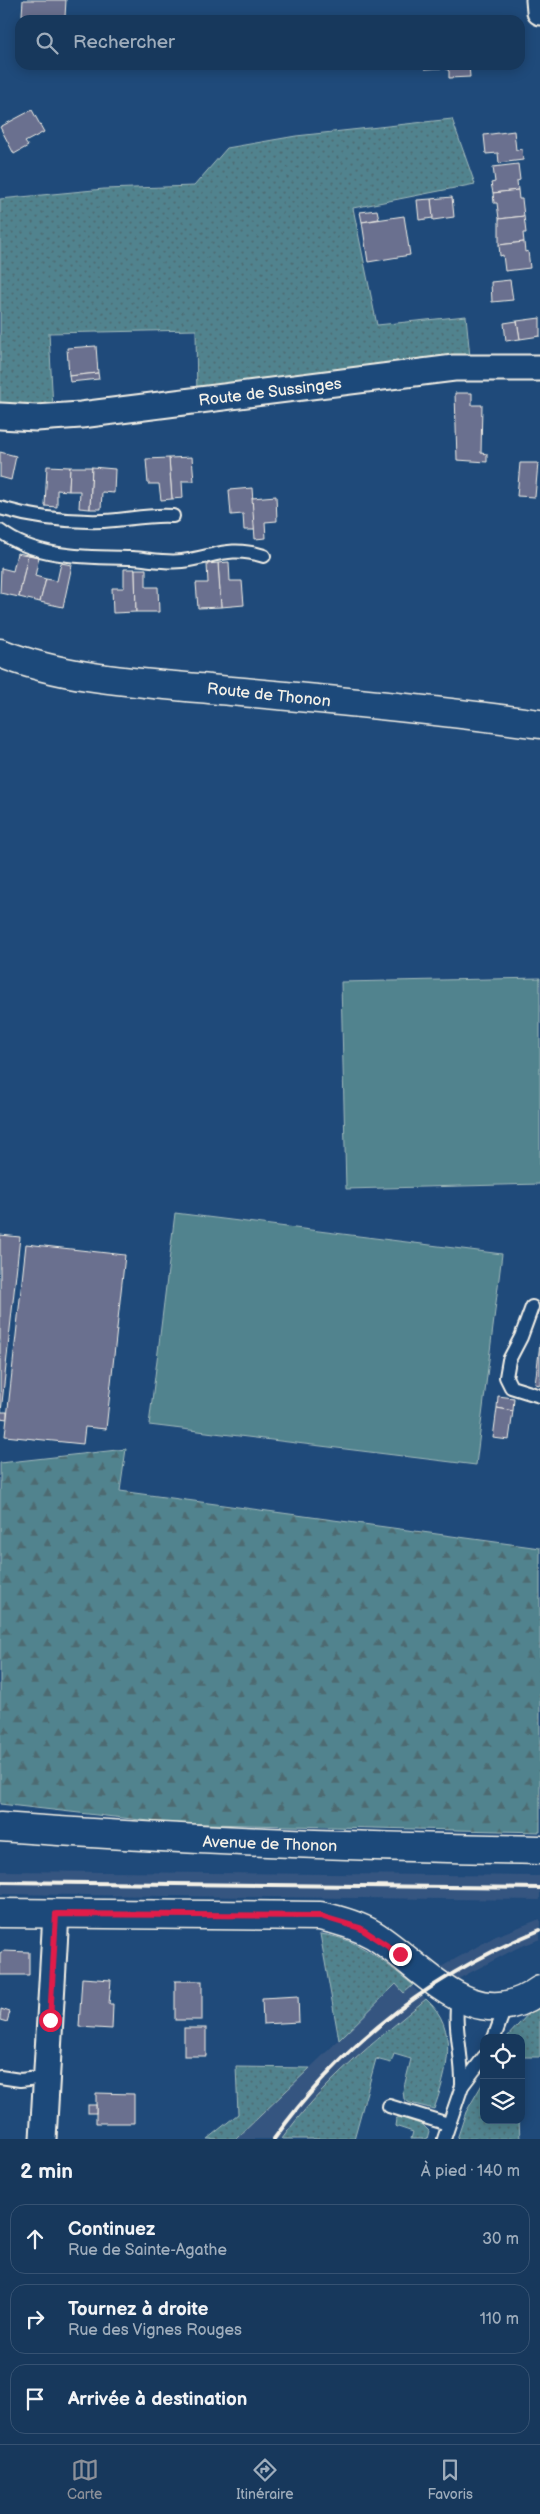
<!DOCTYPE html>
<html lang="fr">
<head>
<meta charset="utf-8">
<style>
  :root { --surface:#17385c; --page:#244365; --text:#f1f3f6; --muted:#9eacbb; --line:#365272; --accent:#8c9099 }
  body { margin:0; font-family:"Balsamiq Sans",sans-serif; background:var(--page); color:var(--text) }
  .controls { position:absolute; right:15px; bottom:15px; display:grid; overflow:hidden; border-radius:10px; box-shadow:0 2px 12px #0003 }
  .controls button { width:45px; height:45px; display:grid; place-items:center; padding:0; border:0; border-bottom:1px solid var(--line); background:var(--surface); color:var(--text); font:25px sans-serif }
  .stop { position:absolute; width:15px; height:15px; margin:-11px; border:4px solid #e11d48; border-radius:50%; background:#fff }
  .stop.end { background:#e11d48; border-color:#fff; box-shadow:0 1px 5px #0008 }
  .list { margin:0; padding:0; list-style:none }
  h2 { display:flex; justify-content:space-between; align-items:center; height:65px; margin:0; padding:0 20px; font-size:21px }
  h2 small { font-size:16px; font-weight:400; color:var(--muted) }
  .list li { display:grid; grid-template-columns:32px 1fr auto; gap:15px; align-items:center; box-sizing:border-box; height:70px; margin:0 10px 10px; padding:0 10px; border:1px solid var(--line); border-radius:15px }
  .list b { display:block; font-size:19px; white-space:nowrap }
  .list p { margin:0; font-size:16px; white-space:nowrap; color:var(--muted) }
  .list em { font-size:16px; font-style:normal; color:var(--muted) }
  .icon { flex:none; width:28px; height:28px; fill:none; stroke:currentColor; stroke-width:2; stroke-linecap:round; stroke-linejoin:round }
  .map { position:relative; flex:none; width:540px; height:2139px; overflow:hidden }
  .search { position:absolute; background:var(--surface); box-shadow:0 2px 12px #0003; left:15px; right:15px; top:15px; height:55px; display:flex; align-items:center; gap:12px; box-sizing:border-box; padding:0 18px; border-radius:15px; color:var(--muted); font-size:19px }
  .sheet { height:305px; background:var(--surface) }
  nav { display:flex; justify-content:space-around; align-items:center; box-sizing:border-box; height:70px; border-top:1px solid var(--line); background:var(--surface); font-size:14px; color:var(--muted) }
  nav a { display:grid; justify-items:center; gap:2px }
  nav .on { color:var(--accent) }
  .map>svg:first-child { display:block }
</style>
</head>
<body>
<div class="map">
<svg width="540" height="2139" viewBox="0 0 540 2139">
  <defs>
    <pattern id="grass-dots" width="8" height="8" patternUnits="userSpaceOnUse" patternTransform="scale(1.25)"><rect width="8" height="8" fill="#51838e"/><path d="M2 2h.1M6 6h.1" fill="none" stroke="#4e6b71" stroke-width="1.8" stroke-linecap="round"/></pattern>
    <pattern id="forest-firs" width="22" height="20" patternUnits="userSpaceOnUse" patternTransform="scale(1.25)"><rect width="22" height="20" fill="#51838e"/><path d="M5 1l3.5 6h-7zM16 11l3.5 6h-7z" fill="#4e6b71"/></pattern>
  </defs>
  <rect width="100%" height="100%" fill="#1f4a7a"/>
  <filter id="ink" filterUnits="userSpaceOnUse"><feTurbulence type="fractalNoise" baseFrequency=".02" numOctaves="2"/><feDisplacementMap in="SourceGraphic" scale="10" xChannelSelector="R" yChannelSelector="G"/><feConvolveMatrix kernelMatrix="1 2 1 2 8 2 1 2 1" color-interpolation-filters="sRGB"/></filter>
  <g filter="url(#ink)">
    <g fill="#365580">
      <polygon points="0,1871 540,1876 540,1900 0,1894"/>
      <polygon points="540,1919 540,1939 517,1948 458,1979 441,1967 496,1936"/>
      <polygon points="397,1984 404,1993 412,1986 426,1999 373,2042 347,2139 236,2139"/>
    </g>
    <g fill="url(#grass-dots)" stroke="#a2babb">
      <polygon points="452,119 475,184 353,208 377,325 466,316 471,367 197,401 196,330 49,333 53,408 0,407 0,199 104,189 194,186 227,148 296,136"/>
      <path d="M320,1934C359,1938 384,1962 413,1985L404,1993L396,1984L339,2040Z"/>
      <path d="M426,1999C460,2029 447,2072 434,2109L410,2103L404,2099L403,2091L411,2059L394,2054L391,2063L376,2059L354,2139H282C321,2084 374,2042 426,1999Z"/>
      <polygon points="540,2006 540,2057 521,2057 521,2038 506,2038 530,2012"/>
      <polygon points="236,2067 310,2068 236,2139 207,2139 238,2114"/>
      <polygon points="484,2081 484,2120 519,2120 520,2139 457,2139 466,2112"/>
      <polygon points="399,2117 423,2125 429,2131 427,2139 411,2139 413,2132 395,2126 396,2119"/>
    </g>
    <polygon fill="url(#forest-firs)" stroke="#a2babb" points="126,1449 120,1491 540,1548 540,1832 167,1823 0,1804 0,1463"/>
    <g fill="#51838e" stroke="#a2babb">
      <polygon points="540,978 540,1184 346,1189 341,982"/>
      <polygon points="175,1213 502,1254 476,1465 149,1425"/>
    </g>
    <g fill="#6a708f" stroke="#f4f1e8">
      <polygon points="23,0 66,0 65,17 22,15"/>
      <polygon points="425,65 469,65 470,77 449,78 449,71 445,68 425,69"/>
      <polygon points="32,110 44,132 25,142 28,146 14,154 0,127"/>
      <polygon points="514,131 516,150 522,149 523,160 499,163 498,153 486,154 484,135"/>
      <polygon points="518,164 520,180 517,181 518,190 493,193 491,183 495,182 493,167"/>
      <polygon points="518,190 519,199 522,199 524,216 499,219 497,203 494,203 493,193"/>
      <polygon points="452,197 454,217 433,220 431,199"/>
      <polygon points="431,199 433,218 419,220 417,200"/>
      <polygon points="377,210 379,219 362,222 360,212"/>
      <polygon points="404,216 410,255 368,262 362,222"/>
      <polygon points="524,216 526,233 523,233 524,242 499,245 499,219"/>
      <polygon points="524,242 525,252 528,251 530,268 505,271 503,255 500,256 499,245"/>
      <polygon points="510,280 513,300 492,302 491,282"/>
      <polygon points="540,318 540,336 520,339 517,321"/>
      <polygon points="517,321 520,339 506,341 504,323"/>
      <polygon points="96,346 98,373 69,376 67,348"/>
      <polygon points="98,373 99,379 70,382 69,376"/>
      <polygon points="455,393 472,393 472,405 482,405 481,453 487,454 487,462 457,460"/>
      <polygon points="0,452 16,456 11,480 0,477"/>
      <polygon points="192,457 194,481 182,481 183,498 172,499 169,458"/>
      <polygon points="169,458 172,499 161,500 159,484 148,484 146,459"/>
      <polygon points="520,463 538,463 535,497 517,496"/>
      <polygon points="47,466 70,467 69,491 57,490 57,507 45,506"/>
      <polygon points="70,467 92,467 90,509 79,508 80,491 69,491"/>
      <polygon points="92,467 115,469 114,493 102,492 101,509 90,509"/>
      <polygon points="252,488 255,530 244,530 243,514 231,515 229,490"/>
      <polygon points="276,496 277,521 265,522 266,538 255,539 252,498"/>
      <polygon points="17,553 28,555 19,597 0,593 1,568 13,571"/>
      <polygon points="28,555 39,557 35,576 46,579 40,602 19,597"/>
      <polygon points="229,562 230,581 242,581 244,605 221,607 218,563"/>
      <polygon points="61,563 72,565 63,607 40,602 46,579 57,581"/>
      <polygon points="218,563 221,607 198,608 196,583 208,583 207,564"/>
      <polygon points="124,569 135,569 136,612 113,613 112,588 124,588"/>
      <polygon points="135,569 146,569 146,587 158,587 159,612 136,612"/>
      <polygon points="0,1235 20,1237 1,1412 7,1412 7,1419 0,1418"/>
      <polygon points="26,1244 125,1255 106,1429 85,1427 83,1444 5,1436"/>
      <polygon points="540,1344 540,1385 535,1384"/>
      <polygon points="498,1396 514,1398 513,1411 497,1408"/>
      <polygon points="497,1408 513,1411 509,1440 493,1438"/>
      <polygon points="3,1951 29,1952 29,1975 0,1975 0,1953"/>
      <polygon points="82,1978 111,1980 109,2004 113,2004 112,2029 79,2027"/>
      <rect x="175" y="1981" width="27" height="39"/>
      <polygon points="298,1996 299,2022 263,2024 262,1998"/>
      <polygon points="1,2009 10,2012 7,2022 0,2020"/>
      <rect x="184" y="2028" width="22" height="28"/>
      <polygon points="96,2093 134,2094 134,2123 96,2123"/>
      <rect x="88" y="2105" width="8" height="8"/>
    </g>
    <g fill="none" stroke-linecap="round" stroke-linejoin="round">
      <g stroke="#f4f1e8" stroke-width="16">
        <g id="lane">
          <path d="M0,508C34,518 68,522 104,521C127,520 149,514 173,516"/>
          <path d="M0,531C36,559 89,557 132,558C149,559 165,563 182,561C215,557 228,545 264,556"/>
          <polyline points="532,1307 521,1337 509,1360 506,1377 511,1387 540,1396"/>
          <path d="M458,1998C453,2026 463,2057 462,2086"/>
          <polyline points="494,2038 506,2005"/>
          <polyline points="0,2077 20,2080 47,2077"/>
          <polyline points="389,2106 448,2124"/>
          <polyline points="444,2139 462,2086 484,2057"/>
        </g>
      </g>
      <g stroke="#f4f1e8" stroke-width="29">
        <g id="street">
          <polyline points="539,0 540,12"/>
          <polyline points="0,416 36,418 81,415 454,368 540,368"/>
          <polyline points="43,2139 56,1914"/>
        </g>
      </g>
      <g stroke="#f4f1e8" stroke-width="31">
        <g id="secondary">
          <path d="M0,653C73,682 154,683 231,691C334,700 437,710 540,724"/>
          <path d="M0,1913L320,1916C339,1920 357,1925 374,1935C426,1968 473,2038 540,1990"/>
        </g>
      </g>
      <g stroke="#f4f1e8" stroke-width="31">
        <path id="primary" d="M0,1827C180,1840 360,1847 540,1850"/>
      </g>
      <use href="#lane" stroke="#1f4a7a" stroke-width="12"/>
      <use href="#street" stroke="#1f4a7a" stroke-width="25"/>
      <use href="#secondary" stroke="#1f4a7a" stroke-width="28"/>
      <use href="#primary" stroke="#1f4a7a" stroke-width="28"/>
      <g stroke="#f4f1e8" stroke-width="4">
        <polyline points="0,1882 540,1888"/>
        <path d="M274,2139C342,2044 432,1974 540,1930"/>
      </g>
    </g>
  </g>
  <g fill="none" stroke-linecap="round" stroke-linejoin="round" filter="url(#ink)">
    <polyline stroke="#e11d48" stroke-width="6" points="50,2020 56,1914 320,1916 360,1928 400,1954"/>
  </g>
  <g text-anchor="middle" stroke-width="5" stroke-linejoin="round" paint-order="stroke">
    <g font-size="16" fill="#f4f1e8" stroke="#1f4a7a">
      <text transform="translate(270 391) rotate(-7)" y="6">Route de Sussinges</text>
      <text transform="translate(269 694) rotate(6)" y="6">Route de Thonon</text>
      <text transform="translate(270 1843) rotate(2)" y="6">Avenue de Thonon</text>
    </g>
  </g>
</svg>
<div class="controls">
<button><svg class="icon" aria-label="locate" viewBox="0 0 24 24"><circle cx="12" cy="12" r="6"/><path d="M12 2v4M12 18v4M2 12h4M18 12h4"/></svg></button>
<button><svg class="icon" aria-label="layers" viewBox="0 0 24 24"><path d="M12 4l9 5-9 5-9-5zM3 14l9 5 9-5"/></svg></button>
</div>
<div class="stop" style="left:50px;top:2020px"></div>
<div class="stop end" style="left:400px;top:1954px"></div>
<div class="search"><svg class="icon" aria-label="search" viewBox="0 0 24 24"><circle cx="10" cy="10" r="6"/><path d="M15 15l6 6"/></svg>Rechercher</div>
</div>
<section class="sheet">
<h2>2 min<small>À pied · 140 m</small></h2>
<ul class="list">
<li><svg class="icon" aria-label="ahead" viewBox="0 0 24 24"><path d="M12 20V5M6 11l6-6 6 6"/></svg><div><b>Continuez</b><p>Rue de Sainte-Agathe</p></div><em>30 m</em></li>
<li><svg class="icon" aria-label="right" viewBox="0 0 24 24"><path d="M7 20v-9h11M14 6l5 5-5 5"/></svg><div><b>Tournez à droite</b><p>Rue des Vignes Rouges</p></div><em>110 m</em></li>
<li><svg class="icon" aria-label="arrive" viewBox="0 0 24 24"><path d="M6 21V4h12l-3 4 3 4H6"/></svg><div><b>Arrivée à destination</b></div></li>
</ul>
</section>
<nav>
<a class="on"><svg class="icon" aria-label="map" viewBox="0 0 24 24"><path d="M3 6l6-2 6 2 6-2v14l-6 2-6-2-6 2zM9 4v14M15 6v14"/></svg>Carte</a>
<a><svg class="icon" aria-label="directions" viewBox="0 0 24 24"><path d="M12 3l9 9-9 9-9-9zM9 14v-3h6M13 9l2 2-2 2"/></svg>Itinéraire</a>
<a><svg class="icon" aria-label="saved" viewBox="0 0 24 24"><path d="M7 4h10v16l-5-4-5 4z"/></svg>Favoris</a>
</nav>
</body>
</html>
